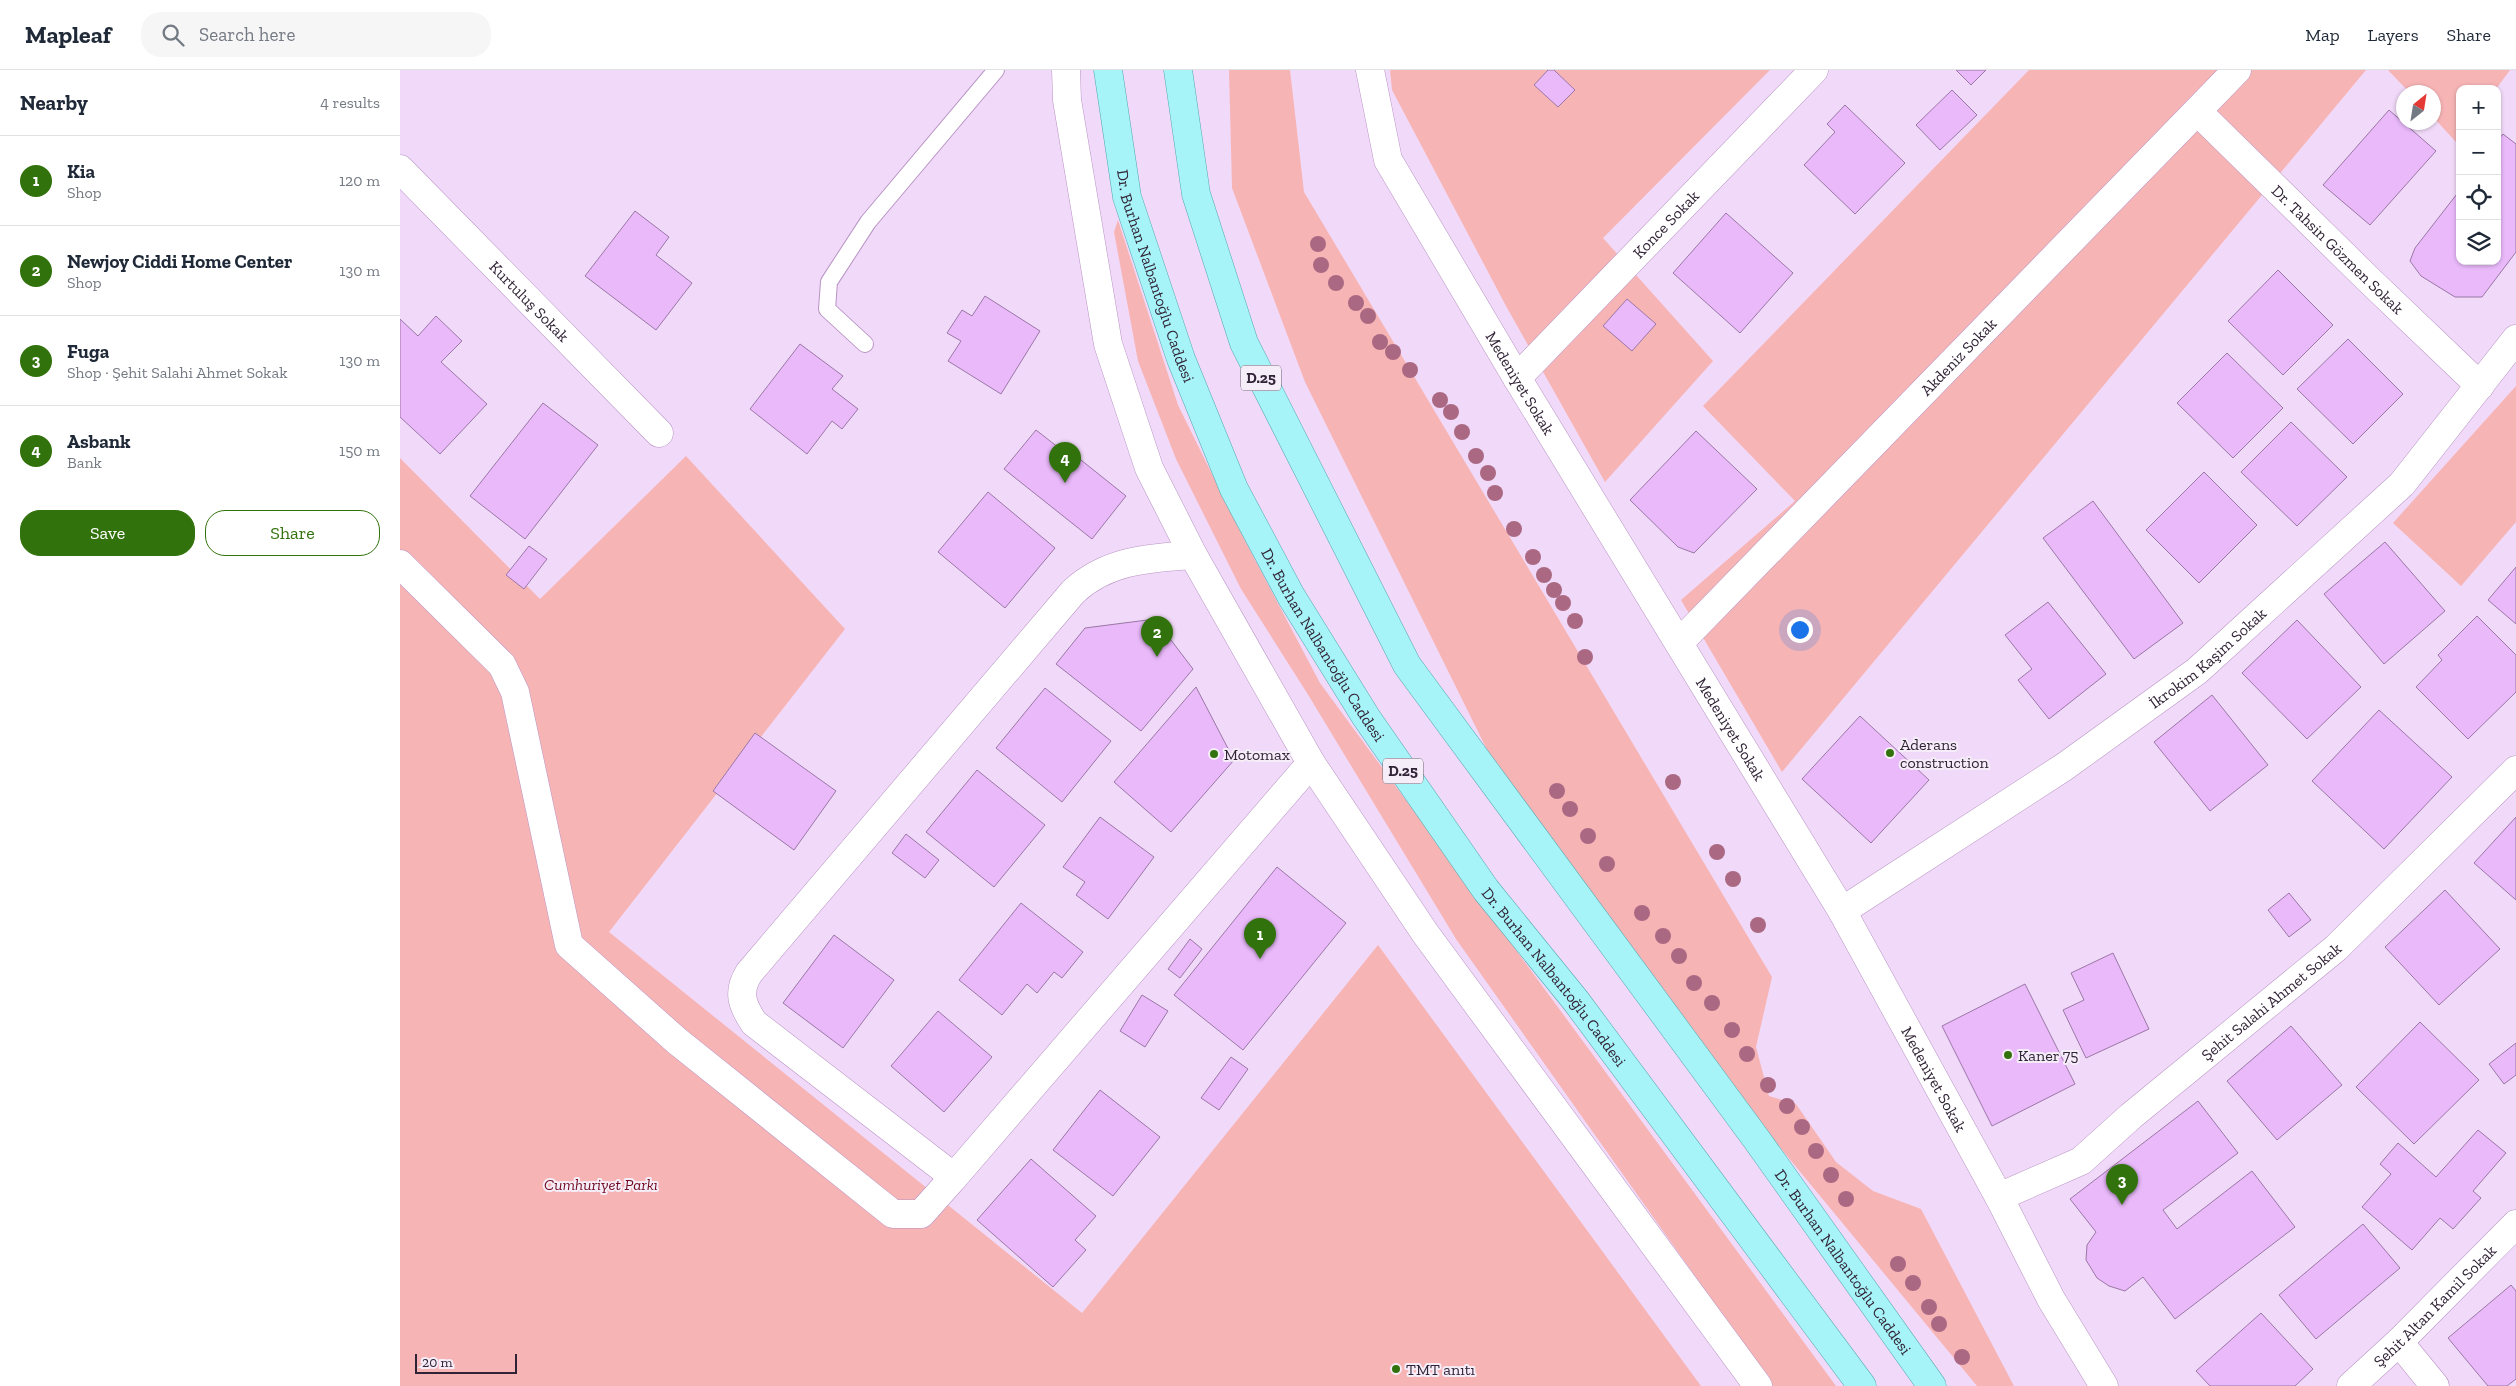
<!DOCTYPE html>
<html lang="en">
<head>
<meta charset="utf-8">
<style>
  :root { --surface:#fff; --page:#f6f6f7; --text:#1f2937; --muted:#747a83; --line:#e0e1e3; --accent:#32720c }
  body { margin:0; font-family:"Zilla Slab",serif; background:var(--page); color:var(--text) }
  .controls { position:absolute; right:15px; top:15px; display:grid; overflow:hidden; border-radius:10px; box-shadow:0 1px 4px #0004 }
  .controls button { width:45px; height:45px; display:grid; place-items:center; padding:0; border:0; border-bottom:1px solid var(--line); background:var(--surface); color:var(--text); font:25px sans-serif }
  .compass { position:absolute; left:1996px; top:15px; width:45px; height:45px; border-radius:50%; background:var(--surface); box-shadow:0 1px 4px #0004; rotate:30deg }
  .scale { position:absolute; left:15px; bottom:12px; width:102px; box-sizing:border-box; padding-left:5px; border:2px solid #312336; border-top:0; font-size:14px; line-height:18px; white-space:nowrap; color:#312336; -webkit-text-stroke:4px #f5edf8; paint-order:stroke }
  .you { position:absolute; left:1399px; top:559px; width:18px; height:18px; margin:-12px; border:4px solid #fff; border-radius:50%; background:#1a73e8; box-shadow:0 0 0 8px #1a73e833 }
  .badge { display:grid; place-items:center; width:32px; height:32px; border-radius:50%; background:var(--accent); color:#fff; font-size:16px; font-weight:700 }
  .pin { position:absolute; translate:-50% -41px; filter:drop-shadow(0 1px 2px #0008) }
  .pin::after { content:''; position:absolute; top:26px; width:18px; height:15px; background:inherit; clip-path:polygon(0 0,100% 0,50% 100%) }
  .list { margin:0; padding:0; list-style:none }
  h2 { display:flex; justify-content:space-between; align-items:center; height:65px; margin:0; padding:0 20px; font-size:21px }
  h2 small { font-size:16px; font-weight:400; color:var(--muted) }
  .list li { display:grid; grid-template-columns:32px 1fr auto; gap:15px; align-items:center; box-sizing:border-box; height:90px; padding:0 20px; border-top:1px solid var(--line) }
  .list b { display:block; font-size:19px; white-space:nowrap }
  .list p { margin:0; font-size:16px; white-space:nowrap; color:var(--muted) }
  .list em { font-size:16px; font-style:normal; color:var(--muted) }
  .actions { display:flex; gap:10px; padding:15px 20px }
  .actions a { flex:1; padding:11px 0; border:1px solid var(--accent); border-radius:20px; text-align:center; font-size:18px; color:var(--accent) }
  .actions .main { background:var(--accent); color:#fff }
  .icon { flex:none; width:28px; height:28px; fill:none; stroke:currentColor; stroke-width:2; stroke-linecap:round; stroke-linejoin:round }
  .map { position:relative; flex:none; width:2116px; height:1316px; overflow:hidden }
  header { display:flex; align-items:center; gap:30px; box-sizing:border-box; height:70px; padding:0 25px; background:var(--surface); border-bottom:1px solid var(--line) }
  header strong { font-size:24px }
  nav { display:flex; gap:28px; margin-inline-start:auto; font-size:18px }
  .search { width:350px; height:45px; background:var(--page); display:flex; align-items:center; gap:12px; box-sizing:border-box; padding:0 18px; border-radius:20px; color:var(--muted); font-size:19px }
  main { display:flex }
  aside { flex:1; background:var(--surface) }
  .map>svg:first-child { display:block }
</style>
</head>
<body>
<header>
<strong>Mapleaf</strong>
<div class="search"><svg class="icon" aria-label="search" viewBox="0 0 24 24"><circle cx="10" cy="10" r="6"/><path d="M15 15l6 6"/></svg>Search here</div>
<nav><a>Map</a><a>Layers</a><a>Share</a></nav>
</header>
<main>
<aside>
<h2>Nearby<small>4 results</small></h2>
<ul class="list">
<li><span class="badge">1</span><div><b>Kia</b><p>Shop</p></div><em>120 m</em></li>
<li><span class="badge">2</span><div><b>Newjoy Ciddi Home Center</b><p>Shop</p></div><em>130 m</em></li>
<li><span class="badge">3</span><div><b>Fuga</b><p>Shop · Şehit Salahi Ahmet Sokak</p></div><em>130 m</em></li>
<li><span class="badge">4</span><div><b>Asbank</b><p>Bank</p></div><em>150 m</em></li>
</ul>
<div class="actions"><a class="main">Save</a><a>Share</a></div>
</aside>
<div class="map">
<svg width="2116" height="1316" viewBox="0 0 2116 1316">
  <rect width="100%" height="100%" fill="#f1daf9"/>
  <g fill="#f7b4b5">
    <polygon points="829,0 890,0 904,122 1372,907 1356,977 1369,1026 1396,1034 1436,1092 1473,1121 1521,1139 1614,1316 1577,1316 1335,1023 1098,702 905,312 832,118"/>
    <polygon points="990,0 1370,0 1203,168 1313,291 1205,412 1106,236 992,20"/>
    <polygon points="1629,0 1966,0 1382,702 1281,530 1395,431 1303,336"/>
    <polygon points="1988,0 2110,0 2096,19 2060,19 2060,67 2056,72 2034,48 2034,22 2009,22"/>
    <polygon points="718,150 778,335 844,469 920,613 1436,1316 1373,1316 1056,869 907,623 841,519 776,389 738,291 714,162"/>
    <polygon points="2116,316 2116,452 2061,516 1993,453"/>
    <polygon points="286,386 445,559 209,862 682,1243 978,875 1301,1316 0,1316 0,388 140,529"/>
  </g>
  <g fill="#e9b9fa" stroke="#9b77a6">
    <polygon points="1148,0 1154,0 1175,20 1158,37 1134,15"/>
    <polygon points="1556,0 1586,0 1571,15"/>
    <polygon points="1552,20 1577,45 1540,80 1516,55"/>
    <polygon points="1445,35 1505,93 1455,144 1404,95 1435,62 1427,54"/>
    <polygon points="1989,40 2036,81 1970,155 1923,115"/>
    <polygon points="2103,64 2116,74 2116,182 2082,227 2055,227 2021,206 2010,191 2015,178 2060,120 2060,191 2097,191 2097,71"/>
    <polygon points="235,141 269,167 256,185 292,213 256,260 185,206"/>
    <polygon points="1326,143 1393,203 1340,263 1273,203"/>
    <polygon points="1878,200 1933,255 1883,305 1828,251"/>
    <polygon points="585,226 640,261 601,324 548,291 561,271 547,263 562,240 572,246"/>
    <polygon points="1227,229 1256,254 1232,281 1203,256"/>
    <polygon points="36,246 62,271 41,292 87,334 40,384 0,347 0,249 18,266"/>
    <polygon points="1948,269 2003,324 1953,374 1897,319"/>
    <polygon points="400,274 443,306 432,319 458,339 442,359 432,351 407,384 350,339"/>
    <polygon points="1827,283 1883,338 1833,388 1777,333"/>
    <polygon points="143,333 198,375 125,469 70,426"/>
    <polygon points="1891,352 1947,407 1897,456 1841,402"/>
    <polygon points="636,360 659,378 661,374 726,426 692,469 604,399"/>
    <polygon points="1296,361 1357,419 1294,483 1278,477 1230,430"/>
    <polygon points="1804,402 1857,455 1799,513 1746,460"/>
    <polygon points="588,422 655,478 605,538 538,482"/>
    <polygon points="1693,431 1783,553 1734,589 1643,468"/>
    <polygon points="1985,472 2045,541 1984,594 1924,524"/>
    <polygon points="129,476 147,489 124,519 106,505"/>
    <polygon points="2116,497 2116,554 2088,530"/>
    <polygon points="1648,532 1706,604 1649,649 1618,610 1632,599 1605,565"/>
    <polygon points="2077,546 2116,585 2116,622 2068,669 2016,617 2042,590 2038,585"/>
    <polygon points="755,549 793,599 741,661 656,594 685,558"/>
    <polygon points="1897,550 1961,617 1907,669 1842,603"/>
    <polygon points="796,617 834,690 771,762 714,712"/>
    <polygon points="645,618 711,671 662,732 596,678"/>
    <polygon points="1812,625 1868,695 1810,741 1754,672"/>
    <polygon points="1979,640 2052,707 1984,779 1912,711"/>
    <polygon points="1460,646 1529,710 1471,773 1402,709"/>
    <polygon points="355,663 436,721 394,780 313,721"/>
    <polygon points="577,700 645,755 594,817 526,762"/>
    <polygon points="700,747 754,787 708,849 676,825 685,812 663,797"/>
    <polygon points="2116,747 2116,830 2074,793"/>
    <polygon points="506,764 539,790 525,808 492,783"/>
    <polygon points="877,797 946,853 843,980 774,925"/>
    <polygon points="2045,820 2100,879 2039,935 1985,877"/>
    <polygon points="1889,823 1911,850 1889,867 1868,840"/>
    <polygon points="621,833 683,882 662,908 654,902 637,923 627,914 602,945 559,910"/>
    <polygon points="434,865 494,910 443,978 383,933"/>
    <polygon points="790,869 802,879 780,908 768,899"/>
    <polygon points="1713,883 1749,959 1686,988 1663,940 1684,930 1671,903"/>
    <polygon points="1625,914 1675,1014 1592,1056 1542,956"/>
    <polygon points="742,925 768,941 745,977 720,961"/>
    <polygon points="538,941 592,987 544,1042 491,996"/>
    <polygon points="2020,952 2079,1010 2014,1074 1956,1017"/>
    <polygon points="1891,956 1942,1015 1877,1070 1827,1011"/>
    <polygon points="2116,973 2116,1005 2104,1014 2089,994"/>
    <polygon points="831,987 848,999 819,1040 801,1028"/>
    <polygon points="700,1020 760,1067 713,1126 653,1080"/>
    <polygon points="1798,1031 1838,1083 1763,1140 1777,1159 1852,1101 1895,1157 1775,1249 1743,1207 1725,1221 1709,1216 1697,1208 1686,1190 1687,1175 1696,1162 1670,1129"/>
    <polygon points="2078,1060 2106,1083 2073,1121 2081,1128 2053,1159 2040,1148 2012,1180 1962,1137 1991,1104 1980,1094 1998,1073 2036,1107"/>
    <polygon points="631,1089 696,1146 675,1170 686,1180 653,1217 577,1150"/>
    <polygon points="1963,1154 2000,1198 1916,1269 1879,1225"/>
    <polygon points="2111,1215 2116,1221 2116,1309 2107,1316 2088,1316 2048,1268"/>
    <polygon points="1861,1243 1913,1299 1895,1316 1810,1316 1796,1301"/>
  </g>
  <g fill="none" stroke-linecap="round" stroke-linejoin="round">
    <g stroke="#b894c4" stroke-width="18">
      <polyline id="lane" points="465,274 427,239 429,212 468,152 596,0"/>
    </g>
    <g stroke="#b894c4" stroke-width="29">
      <g id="street">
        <polyline points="666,0 667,30 708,274 749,398 793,485 911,693 1025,863 1358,1316"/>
        <path id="s1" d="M970,0L988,90L1117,308L1442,841L1599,1127L1651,1229L1704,1316"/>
        <path id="s2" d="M1798,42L1968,209L2080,316"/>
        <path id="s3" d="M0,99L259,363"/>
        <path id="s4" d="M1117,308L1414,0"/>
        <path d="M793,485C749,488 707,490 673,522L349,903C337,922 342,935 354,953L554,1107L911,693"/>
        <polyline points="0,494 102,595 115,622 169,875 277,971 493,1144 521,1144 554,1107"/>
        <path id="s5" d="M1279,573L1837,0"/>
        <path id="s6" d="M1442,841L1664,697L1797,601L2002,414L2116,269"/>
        <path id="s7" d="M1599,1127L1681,1091L1731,1046L1936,878L2116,700"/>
        <polyline points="1999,1272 2035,1316"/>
        <path id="s8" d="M1951,1316L1999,1272L2116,1154"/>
      </g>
    </g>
    <g stroke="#56a6b0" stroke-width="29">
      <g id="primary">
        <path id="s9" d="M708,0L727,127L781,289L834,419L891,526L966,647L1086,820L1176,931L1462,1316"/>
        <path id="s10" d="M778,0L796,124L844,273L1007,595L1357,1070L1532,1316"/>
      </g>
    </g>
    <use href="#lane" stroke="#fff" stroke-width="16"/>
    <use href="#street" stroke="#fff" stroke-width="28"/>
    <use href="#primary" stroke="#a6f4f7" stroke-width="28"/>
  </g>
  <g fill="#ab6882">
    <circle cx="918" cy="174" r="8"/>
    <circle cx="921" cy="195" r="8"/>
    <circle cx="936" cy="213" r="8"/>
    <circle cx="956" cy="233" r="8"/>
    <circle cx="968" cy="246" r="8"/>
    <circle cx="980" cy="272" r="8"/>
    <circle cx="993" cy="282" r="8"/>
    <circle cx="1010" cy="300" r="8"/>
    <circle cx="1040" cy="330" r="8"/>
    <circle cx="1051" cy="342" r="8"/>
    <circle cx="1062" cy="362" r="8"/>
    <circle cx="1076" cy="386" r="8"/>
    <circle cx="1088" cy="403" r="8"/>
    <circle cx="1095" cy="423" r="8"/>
    <circle cx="1114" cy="459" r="8"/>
    <circle cx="1133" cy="487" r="8"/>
    <circle cx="1144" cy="505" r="8"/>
    <circle cx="1154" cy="520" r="8"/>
    <circle cx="1163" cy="533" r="8"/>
    <circle cx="1175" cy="551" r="8"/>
    <circle cx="1185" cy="587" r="8"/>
    <circle cx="1273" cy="712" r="8"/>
    <circle cx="1157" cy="721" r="8"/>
    <circle cx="1170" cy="739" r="8"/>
    <circle cx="1188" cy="766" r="8"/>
    <circle cx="1317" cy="782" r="8"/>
    <circle cx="1207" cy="794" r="8"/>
    <circle cx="1333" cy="809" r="8"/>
    <circle cx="1242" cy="843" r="8"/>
    <circle cx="1358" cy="855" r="8"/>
    <circle cx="1263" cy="866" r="8"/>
    <circle cx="1279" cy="886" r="8"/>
    <circle cx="1294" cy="913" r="8"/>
    <circle cx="1312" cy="933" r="8"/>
    <circle cx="1332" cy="960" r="8"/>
    <circle cx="1347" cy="984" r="8"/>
    <circle cx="1368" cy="1015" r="8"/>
    <circle cx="1387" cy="1036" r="8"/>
    <circle cx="1402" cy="1057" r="8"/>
    <circle cx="1416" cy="1081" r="8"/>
    <circle cx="1431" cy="1105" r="8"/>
    <circle cx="1446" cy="1129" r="8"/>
    <circle cx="1498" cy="1194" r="8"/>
    <circle cx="1513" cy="1213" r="8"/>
    <circle cx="1529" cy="1237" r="8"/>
    <circle cx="1539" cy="1254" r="8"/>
    <circle cx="1562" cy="1287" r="8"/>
  </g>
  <g fill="#32720c" stroke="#f5edf8" stroke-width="2">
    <circle cx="1490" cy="683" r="5"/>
    <circle cx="814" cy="684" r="5"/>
    <circle cx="1608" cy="985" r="5"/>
    <circle cx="996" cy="1299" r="5"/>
  </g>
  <g text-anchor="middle" stroke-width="4" stroke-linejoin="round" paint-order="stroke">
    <g fill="#f5edf8" stroke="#6c6070" stroke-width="1">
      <rect x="841" y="295.5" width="40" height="25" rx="4"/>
      <rect x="983" y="688.5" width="40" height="25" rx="4"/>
    </g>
    <g font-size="15" font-weight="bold" fill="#312336">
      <text x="861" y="313">D.25</text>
      <text x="1003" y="706">D.25</text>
    </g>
    <g font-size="16" fill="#312336" stroke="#f5edf8">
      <text dy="6" stroke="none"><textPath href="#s4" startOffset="214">Konce Sokak</textPath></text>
      <text dy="6" stroke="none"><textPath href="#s2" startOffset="196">Dr. Tahsin Gözmen Sokak</textPath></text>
      <text dy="6" stroke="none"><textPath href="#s9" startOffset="212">Dr. Burhan Nalbantoğlu Caddesi</textPath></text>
      <text dy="6" stroke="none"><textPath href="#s3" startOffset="185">Kurtuluş Sokak</textPath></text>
      <text dy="6" stroke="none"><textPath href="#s5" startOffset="400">Akdeniz Sokak</textPath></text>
      <text dy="6" stroke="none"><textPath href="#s1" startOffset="351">Medeniyet Sokak</textPath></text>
      <text dy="6" stroke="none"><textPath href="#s9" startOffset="619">Dr. Burhan Nalbantoğlu Caddesi</textPath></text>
      <text dy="6" stroke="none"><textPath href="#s6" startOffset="445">İkrokim Kaşim Sokak</textPath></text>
      <text dy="6" stroke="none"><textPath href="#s1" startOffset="756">Medeniyet Sokak</textPath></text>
      <text dy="6" stroke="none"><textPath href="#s9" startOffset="1024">Dr. Burhan Nalbantoğlu Caddesi</textPath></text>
      <text dy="6" stroke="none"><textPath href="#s7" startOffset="338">Şehit Salahi Ahmet Sokak</textPath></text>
      <text dy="6" stroke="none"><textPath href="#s1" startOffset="1161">Medeniyet Sokak</textPath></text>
      <text dy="6" stroke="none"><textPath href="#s10" startOffset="1382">Dr. Burhan Nalbantoğlu Caddesi</textPath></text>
      <text dy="6" stroke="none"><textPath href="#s8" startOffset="116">Şehit Altan Kamil Sokak</textPath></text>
    </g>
    <g font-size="16" fill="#312336" stroke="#f5edf8" text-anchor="start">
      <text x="1500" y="680">Aderans<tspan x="1500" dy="18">construction</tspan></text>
      <text x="824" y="690">Motomax</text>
      <text x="1618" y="991">Kaner 75</text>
      <text x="1006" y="1305">TMT anıtı</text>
    </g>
    <g font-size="16" font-style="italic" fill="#710a20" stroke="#f5edf8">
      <text x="201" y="1120">Cumhuriyet Parkı</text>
    </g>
  </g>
</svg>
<div class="controls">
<button>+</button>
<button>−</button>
<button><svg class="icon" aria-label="locate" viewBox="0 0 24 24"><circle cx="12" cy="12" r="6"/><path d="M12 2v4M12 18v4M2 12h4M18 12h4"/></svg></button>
<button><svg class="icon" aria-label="layers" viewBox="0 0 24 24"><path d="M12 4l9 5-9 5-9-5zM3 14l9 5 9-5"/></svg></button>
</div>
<svg class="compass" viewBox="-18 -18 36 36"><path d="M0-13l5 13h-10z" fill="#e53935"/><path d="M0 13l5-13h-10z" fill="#747a83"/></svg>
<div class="scale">20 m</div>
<div class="you"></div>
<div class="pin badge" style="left:860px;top:889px">1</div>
<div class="pin badge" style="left:757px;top:587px">2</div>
<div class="pin badge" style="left:1722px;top:1135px">3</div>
<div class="pin badge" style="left:665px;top:413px">4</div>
</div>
</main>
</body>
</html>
